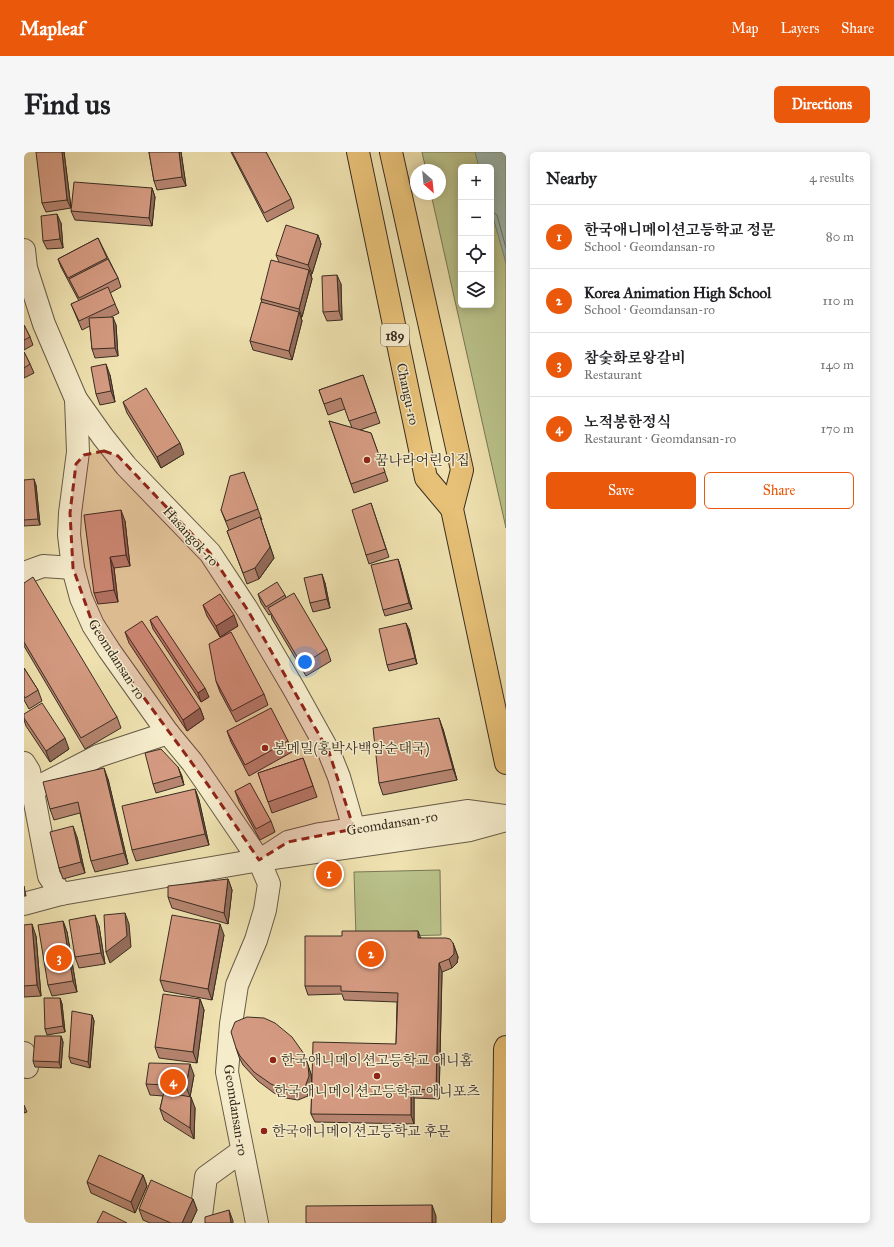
<!DOCTYPE html>
<html lang="en">
<head>
<meta charset="utf-8">
<style>
  :root { --surface:#fff; --page:#f6f6f6; --text:#202124; --muted:#757577; --line:#e0e0e0; --accent:#ea580c }
  body { margin:0; font-family:"IM FELL Great Primer","Noto Serif KR",serif; background:var(--page); color:var(--text) }
  .controls { position:absolute; right:12px; top:12px; display:grid; overflow:hidden; border-radius:6px; box-shadow:0 2px 10px #0003 }
  .controls button { width:36px; height:36px; display:grid; place-items:center; padding:0; border:0; border-bottom:1px solid var(--line); background:var(--surface); color:var(--text); font:20px sans-serif }
  .compass { position:absolute; left:386px; top:12px; width:36px; height:36px; border-radius:50%; background:var(--surface); box-shadow:0 2px 10px #0003; rotate:153deg }
  .you { position:absolute; left:281px; top:510px; width:14px; height:14px; margin:-10px; border:3px solid #fff; border-radius:50%; background:#1a73e8; box-shadow:0 0 0 6px #1a73e833 }
  .badge { display:grid; place-items:center; width:26px; height:26px; border-radius:50%; background:var(--accent); color:#fff; font-size:13px; font-weight:700 }
  .pin { position:absolute; translate:-50% -50%; border:2px solid #fff; box-shadow:0 1px 4px #0006 }
  .list { margin:0; padding:0; list-style:none }
  h2 { display:flex; justify-content:space-between; align-items:center; height:52px; margin:0; padding:0 16px; font-size:17px }
  h2 small { font-size:13px; font-weight:400; color:var(--muted) }
  .list li { display:grid; grid-template-columns:26px 1fr auto; gap:12px; align-items:center; box-sizing:border-box; height:64px; padding:0 16px; border-top:1px solid var(--line) }
  .list b { display:block; font-size:15px; white-space:nowrap }
  .list p { margin:0; font-size:13px; white-space:nowrap; color:var(--muted) }
  .list em { font-size:13px; font-style:normal; color:var(--muted) }
  .actions { display:flex; gap:8px; padding:12px 16px }
  .actions a { flex:1; padding:9px 0; border:1px solid var(--accent); border-radius:6px; text-align:center; font-size:14px; color:var(--accent) }
  .actions .main { background:var(--accent); color:#fff }
  .icon { flex:none; width:22px; height:22px; fill:none; stroke:currentColor; stroke-width:2; stroke-linecap:round; stroke-linejoin:round }
  .map { position:relative; flex:none; width:482px; height:1071px; overflow:hidden; border-radius:6px }
  header { display:flex; align-items:center; gap:24px; box-sizing:border-box; height:56px; padding:0 20px; background:var(--accent); color:#fff }
  header strong { font-size:19px }
  nav { display:flex; gap:22px; margin-inline-start:auto; font-size:14px }
  .intro { display:flex; align-items:center; justify-content:space-between; box-sizing:border-box; height:96px; padding:0 24px }
  h1 { margin:0; font-size:28px }
  .button { padding:10px 18px; border-radius:6px; background:var(--accent); color:#fff; font-size:14px; font-weight:700 }
  main { display:flex; gap:24px; padding:0 24px }
  aside { flex:1; background:var(--surface); border-radius:6px; box-shadow:0 2px 10px #0003 }
  .map>svg:first-child { display:block }
</style>
</head>
<body>
<header>
<strong>Mapleaf</strong>
<nav><a>Map</a><a>Layers</a><a>Share</a></nav>
</header>
<div class="intro"><h1>Find us</h1><a class="button">Directions</a></div>
<main>
<div class="map">
<svg width="482" height="1071" viewBox="0 0 482 1071">
  <rect width="100%" height="100%" fill="#efe2b0"/>
  <filter id="stains"><feTurbulence type="fractalNoise" baseFrequency=".005" numOctaves="4"/><feColorMatrix values="0 0 0 0 .2 0 0 0 0 .09 0 0 0 0 .02 0 0 0 .5 -.17"/></filter>
  <radialGradient id="worn" r=".72"><stop offset=".6" stop-color="#630" stop-opacity="0"/><stop offset="1" stop-color="#630" stop-opacity=".3"/></radialGradient>
  <g fill="#bac38b" stroke="#7a7856" fill-rule="evenodd">
    <path d="M398,0H482V376L407,42H416V18H402ZM437,15H467V153H437Z"/>
    <polygon points="416,718 417,783 332,785 330,720"/>
  </g>
  <polygon fill="#9cbcb4" stroke="#74837a" points="451,0 482,0 482,111 467,58 467,15 455,15"/>
  <g fill="none" stroke-linecap="round" stroke-linejoin="round">
    <polyline stroke="#6a746b" stroke-width="1" points="467,60 470,61 473,63 482,96"/>
    <g stroke="#665a46" stroke-width="24">
      <g id="minor">
        <polyline points="0,98 2,116 20,172 52,247 79,285 102,314 186,401 223,457 270,537 305,600 315,625 330,677"/>
        <polyline points="52,247 54,300 46,361 45,383 49,416 57,446 69,473 85,498 144,581 168,610 184,633 235,708 245,732 241,758 232,788 213,833 207,872 203,920 233,1071"/>
        <polyline points="0,421 19,414 49,416"/>
        <polyline points="0,611 5,619 25,724 37,742"/>
        <polyline points="8,638 74,604 144,581"/>
        <polyline points="241,705 264,690 296,682 443,659 481,664"/>
        <polyline points="0,752 37,742 235,708 446,678 482,668"/>
        <polyline points="0,901 3,915"/>
        <polyline points="176,1071 182,1025 218,999"/>
      </g>
    </g>
    <g stroke="#392d22" stroke-width="24">
      <g id="major">
        <polyline points="334,0 402,326 428,357"/>
        <polyline points="367,0 438,318 428,357 482,611"/>
        <polyline points="479,1071 481,897 482,895"/>
      </g>
    </g>
    <use href="#minor" stroke="#f5eccc" stroke-width="22"/>
    <use href="#major" stroke="#e8c178" stroke-width="22"/>
  </g>
  <g fill="#b6846f" stroke="#392d22">
    <polygon points="40,0 47,56 22,60 18,51"/>
    <polygon points="125,0 157,0 162,34 133,38 130,29"/>
    <polygon points="207,0 242,0 267,47 270,56 243,70"/>
    <polygon points="128,36 131,45 128,74 51,68 47,59"/>
    <polygon points="37,71 39,96 23,97 19,89"/>
    <polygon points="294,83 297,92 288,122 287,122 288,127 278,165 277,165 278,169 268,208 229,198 226,189 238,151 237,147 255,110 252,103"/>
    <polygon points="74,86 94,126 97,135 86,141 95,161 87,165 92,173 94,204 71,206 68,197 66,174 58,178 47,152 55,149 37,115 34,107"/>
    <polygon points="317,132 318,168 303,169 299,160"/>
    <polygon points="0,173 6,185 9,193 0,198"/>
    <polygon points="0,200 6,212 10,221 0,226"/>
    <polygon points="86,223 91,250 76,253 72,242"/>
    <polygon points="339,223 356,271 336,278 347,281 364,329 330,341 305,269 328,276 321,257 304,263 295,238"/>
    <polygon points="99,250 160,302 137,316 103,261"/>
    <polygon points="220,320 238,368 237,368 250,406 235,427 223,432 203,379 205,378 197,358"/>
    <polygon points="0,328 12,333 16,373 0,374"/>
    <polygon points="347,351 365,405 345,412 342,403"/>
    <polygon points="101,369 106,414 90,416 94,450 74,452 70,441"/>
    <polygon points="374,407 376,413 388,457 361,464 359,458"/>
    <polygon points="0,431 93,565 97,576 61,597 0,494"/>
    <polygon points="301,431 306,456 289,460 286,451"/>
    <polygon points="234,442 261,443 262,446 303,497 307,509 282,524 248,467 247,462 245,463 237,451"/>
    <polygon points="179,453 214,474 196,485 183,464"/>
    <polygon points="126,468 185,545 177,550 129,477"/>
    <polygon points="385,477 393,512 365,519 363,513"/>
    <polygon points="101,480 176,556 180,567 163,579 105,491"/>
    <polygon points="0,516 14,538 18,549 5,557 0,548"/>
    <polygon points="192,529 240,542 244,553 212,570 196,540"/>
    <polygon points="0,562 45,597 26,610 2,574 0,568"/>
    <polygon points="419,577 433,628 359,643 355,631"/>
    <polygon points="203,579 264,589 268,600 225,624 207,590"/>
    <polygon points="279,606 293,645 248,661 234,621"/>
    <polygon points="154,615 160,633 132,641 129,632"/>
    <polygon points="84,627 104,712 71,720 67,709 56,661 30,668 26,657"/>
    <polygon points="171,637 175,648 185,693 112,709 108,698"/>
    <polygon points="211,639 247,669 251,680 236,688 215,650"/>
    <polygon points="53,685 61,721 39,727 35,716"/>
    <polygon points="204,727 208,738 204,772 148,756 144,745"/>
    <polygon points="0,734 2,744 0,744"/>
    <polygon points="39,769 43,780 53,840 28,844 24,833"/>
    <polygon points="0,773 12,784 17,844 0,845"/>
    <polygon points="75,774 81,812 55,816 51,805"/>
    <polygon points="394,779 396,786 429,791 434,805 433,811 428,816 418,820 415,947 390,946 390,972 291,970 287,962 288,933 284,944 274,948 262,946 250,941 234,929 219,913 215,905 212,896 280,902 287,922 288,931 372,892 373,850 320,848 318,842 284,843 281,834 318,784"/>
    <polygon points="200,783 188,848 140,839 136,828"/>
    <polygon points="36,846 38,852 41,880 23,883 21,877"/>
    <polygon points="176,847 180,858 173,911 135,906 131,895"/>
    <polygon points="68,863 70,869 66,916 47,911 45,905"/>
    <polygon points="37,884 39,890 37,916 11,915 9,909"/>
    <polygon points="170,923 166,945 171,956 170,987 140,968 136,957 139,944 126,943 122,932"/>
    <polygon points="0,953 3,960 0,961"/>
    <polygon points="119,1023 123,1034 111,1061 67,1041 63,1030"/>
    <polygon points="169,1047 173,1058 167,1071 126,1071 119,1068 115,1057"/>
  </g>
  <g fill="#946c5a" stroke="#392d22">
    <polygon points="38,0 40,0 47,56 43,48"/>
    <polygon points="155,0 157,0 162,34 158,25"/>
    <polygon points="128,36 131,45 128,74 125,66"/>
    <polygon points="33,62 37,71 39,96 36,87"/>
    <polygon points="294,83 297,92 288,122 284,113"/>
    <polygon points="285,118 288,127 278,165 275,157"/>
    <polygon points="313,123 317,132 318,168 315,159"/>
    <polygon points="275,160 278,169 268,208 265,199"/>
    <polygon points="89,165 92,173 94,204 91,196"/>
    <polygon points="82,212 86,223 91,250 87,239"/>
    <polygon points="156,291 160,302 137,316 133,305"/>
    <polygon points="10,327 12,333 16,373 14,367"/>
    <polygon points="97,358 101,369 106,414 102,403"/>
    <polygon points="240,377 250,406 235,427 231,416"/>
    <polygon points="86,405 90,416 94,450 90,438"/>
    <polygon points="374,407 376,413 388,457 385,451"/>
    <polygon points="298,422 301,431 306,456 303,447"/>
    <polygon points="210,463 214,474 196,485 192,474"/>
    <polygon points="382,471 385,477 393,512 391,506"/>
    <polygon points="181,536 185,545 177,550 174,541"/>
    <polygon points="176,556 180,567 163,579 159,568"/>
    <polygon points="415,566 419,577 433,628 429,617"/>
    <polygon points="41,586 45,597 26,610 22,599"/>
    <polygon points="154,615 158,624 160,633"/>
    <polygon points="80,616 84,627 104,712 100,701"/>
    <polygon points="171,637 175,648 185,693 181,682"/>
    <polygon points="49,674 53,685 61,721 57,710"/>
    <polygon points="204,727 208,738 204,772 200,761"/>
    <polygon points="101,761 105,772 107,795 86,811 82,800"/>
    <polygon points="71,763 75,774 81,812 77,801"/>
    <polygon points="39,769 43,780 53,840 49,829"/>
    <polygon points="8,772 12,784 17,844 13,833"/>
    <polygon points="196,772 200,783 188,848 184,837"/>
    <polygon points="394,779 397,787 394,786"/>
    <polygon points="429,791 434,805 433,811 428,816 425,807"/>
    <polygon points="415,811 418,820 415,947 412,938"/>
    <polygon points="36,846 38,852 41,880 39,874"/>
    <polygon points="176,847 180,858 173,911 169,900"/>
    <polygon points="68,863 70,869 66,916 64,910"/>
    <polygon points="37,884 39,890 37,916 35,910"/>
    <polygon points="166,912 170,923 166,945 162,934"/>
    <polygon points="284,913 287,922 288,933 284,944 281,935"/>
    <polygon points="387,937 390,946 390,972 387,963"/>
    <polygon points="167,945 171,956 170,987 166,976"/>
    <polygon points="119,1023 123,1034 111,1061 107,1050"/>
    <polygon points="169,1047 173,1058 167,1071 158,1071"/>
    <polygon points="408,1053 412,1064 412,1071 408,1071"/>
    <polygon points="205,1058 209,1069 209,1071 207,1071"/>
  </g>
  <g fill="#d49a81" stroke="#392d22">
    <polygon points="12,0 38,0 43,48 18,51"/>
    <polygon points="125,0 155,0 158,25 130,29"/>
    <polygon points="208,0 242,0 267,47 240,61"/>
    <polygon points="50,30 128,36 125,66 47,59"/>
    <polygon points="33,62 36,87 19,89 17,64"/>
    <polygon points="262,73 294,83 284,113 252,103"/>
    <polygon points="74,86 83,106 44,126 34,107"/>
    <polygon points="84,107 94,126 55,146 45,127"/>
    <polygon points="247,108 285,118 275,157 237,147"/>
    <polygon points="313,123 315,159 299,160 298,124"/>
    <polygon points="84,135 91,152 55,169 47,152"/>
    <polygon points="237,150 275,160 265,199 226,189"/>
    <polygon points="89,165 91,196 68,197 65,166"/>
    <polygon points="0,173 6,185 0,188"/>
    <polygon points="0,200 6,212 0,216"/>
    <polygon points="82,212 87,239 72,242 67,215"/>
    <polygon points="339,223 352,260 325,269 317,246 300,252 295,238"/>
    <polygon points="122,236 156,291 133,305 99,250"/>
    <polygon points="305,269 347,281 361,320 327,332"/>
    <polygon points="220,320 234,357 202,369 197,358 206,324"/>
    <polygon points="10,327 14,367 0,368 0,328"/>
    <polygon points="347,351 362,397 342,403 328,358"/>
    <polygon points="97,358 102,403 86,405 90,438 70,441 60,363"/>
    <polygon points="236,365 246,395 231,416 219,421 203,379"/>
    <polygon points="374,407 385,451 359,458 347,413"/>
    <polygon points="298,422 303,447 286,451 280,426"/>
    <polygon points="9,425 93,565 57,586 0,490 0,431"/>
    <polygon points="253,430 261,443 242,455 234,442"/>
    <polygon points="270,441 303,497 278,513 244,456"/>
    <polygon points="196,442 210,463 192,474 179,453"/>
    <polygon points="133,464 181,536 174,541 126,468"/>
    <polygon points="118,469 176,556 159,568 101,480"/>
    <polygon points="382,471 391,506 363,513 355,477"/>
    <polygon points="207,480 240,542 208,559 192,529 185,492"/>
    <polygon points="0,516 14,538 1,546 0,544"/>
    <polygon points="18,551 41,586 22,599 0,566 0,562"/>
    <polygon points="247,556 264,589 221,613 203,579"/>
    <polygon points="415,566 429,617 355,631 349,576"/>
    <polygon points="137,597 154,615 157,624 129,632 121,601"/>
    <polygon points="279,606 289,634 244,650 234,621"/>
    <polygon points="80,616 100,701 67,709 54,650 26,657 19,630"/>
    <polygon points="226,631 247,669 232,677 211,639"/>
    <polygon points="171,637 181,682 108,698 98,654"/>
    <polygon points="49,674 57,710 35,716 26,680"/>
    <polygon points="204,727 200,761 144,745 144,734"/>
    <polygon points="101,761 103,784 82,800 80,763"/>
    <polygon points="71,763 77,801 51,805 45,768"/>
    <polygon points="148,763 196,772 184,837 136,828"/>
    <polygon points="39,769 49,829 24,833 14,773"/>
    <polygon points="8,772 13,833 0,834 0,773"/>
    <polygon points="318,779 394,779 394,786 422,786 426,787 429,791 430,796 430,802 425,807 415,811 412,938 387,937 387,963 287,962 289,890 372,892 374,841 317,839 317,834 281,834 281,784 318,784"/>
    <polygon points="139,842 176,847 169,900 131,895"/>
    <polygon points="20,846 36,846 39,874 21,877"/>
    <polygon points="48,859 68,863 64,910 45,905"/>
    <polygon points="223,865 240,866 251,871 268,885 280,902 284,913 285,924 281,935 270,939 258,937 247,932 230,920 216,904 212,896 207,880 211,870"/>
    <polygon points="11,884 37,884 35,910 9,909"/>
    <polygon points="125,911 166,912 162,934 122,932"/>
    <polygon points="140,940 167,945 166,976 136,957"/>
    <polygon points="75,1003 119,1023 107,1050 63,1030"/>
    <polygon points="127,1028 169,1047 158,1071 147,1071 115,1057"/>
    <polygon points="408,1053 408,1071 282,1071 282,1054"/>
    <polygon points="205,1058 207,1071 181,1071 181,1065"/>
    <polygon points="79,1059 103,1071 73,1071"/>
  </g>
  <path fill="#8f2418" fill-opacity="0.2" stroke="#8f2418" stroke-width="3" stroke-dasharray="8 5" stroke-linejoin="round" d="M80,299L94,304L186,401L223,457L305,600L330,677L264,690L235,708L184,633L85,498L69,473L49,416L46,361L52,312L60,303Z"/>
  <g fill="#8f2418" stroke="#f5eccc" stroke-width="1.5">
    <circle cx="343" cy="308" r="4"/>
    <circle cx="241" cy="596" r="4"/>
    <circle cx="249" cy="908" r="4"/>
    <circle cx="353" cy="924" r="4"/>
    <circle cx="240" cy="979" r="4"/>
  </g>
  <g text-anchor="middle" stroke-width="3" stroke-linejoin="round" paint-order="stroke">
    <rect fill="#f5eccc" stroke="#716655" stroke-width="1" x="357" y="172" width="28" height="22" rx="3"/>
    <g font-size="13" font-weight="bold" fill="#392d22">
      <text x="371" y="188">189</text>
    </g>
    <g font-size="14" fill="#392d22" stroke="#f5eccc">
      <text transform="translate(384 242) rotate(78)" y="5">Changu-ro</text>
      <text transform="translate(167 384) rotate(48)" y="5">Hasangok-ro</text>
      <text transform="translate(93 507) rotate(57)" y="5">Geomdansan-ro</text>
      <text transform="translate(368 671) rotate(-9)" y="5">Geomdansan-ro</text>
      <text transform="translate(212 958) rotate(81)" y="5">Geomdansan-ro</text>
    </g>
    <g font-size="14" fill="#392d22" stroke="#f5eccc" text-anchor="start">
      <text x="351" y="313">꿈나라어린이집</text>
      <text x="249" y="601">봉메밀(홍박사백암순대국)</text>
      <text x="257" y="913">한국애니메이션고등학교 애니홈</text>
      <text x="353" y="944" text-anchor="middle">한국애니메이션고등학교 애니포츠</text>
      <text x="248" y="984">한국애니메이션고등학교 후문</text>
    </g>
  </g>
  <rect width="100%" height="100%" filter="url(#stains)"/>
  <rect width="100%" height="100%" fill="url(#worn)"/>
</svg>
<div class="controls">
<button>+</button>
<button>−</button>
<button><svg class="icon" aria-label="locate" viewBox="0 0 24 24"><circle cx="12" cy="12" r="6"/><path d="M12 2v4M12 18v4M2 12h4M18 12h4"/></svg></button>
<button><svg class="icon" aria-label="layers" viewBox="0 0 24 24"><path d="M12 4l9 5-9 5-9-5zM3 14l9 5 9-5"/></svg></button>
</div>
<svg class="compass" viewBox="-18 -18 36 36"><path d="M0-13l5 13h-10z" fill="#e53935"/><path d="M0 13l5-13h-10z" fill="#757577"/></svg>
<div class="you"></div>
<div class="pin badge" style="left:305px;top:722px">1</div>
<div class="pin badge" style="left:347px;top:802px">2</div>
<div class="pin badge" style="left:35px;top:806px">3</div>
<div class="pin badge" style="left:149px;top:930px">4</div>
</div>
<aside>
<h2>Nearby<small>4 results</small></h2>
<ul class="list">
<li><span class="badge">1</span><div><b>한국애니메이션고등학교 정문</b><p>School · Geomdansan-ro</p></div><em>80 m</em></li>
<li><span class="badge">2</span><div><b>Korea Animation High School</b><p>School · Geomdansan-ro</p></div><em>110 m</em></li>
<li><span class="badge">3</span><div><b>참숯화로왕갈비</b><p>Restaurant</p></div><em>140 m</em></li>
<li><span class="badge">4</span><div><b>노적봉한정식</b><p>Restaurant · Geomdansan-ro</p></div><em>170 m</em></li>
</ul>
<div class="actions"><a class="main">Save</a><a>Share</a></div>
</aside>
</main>
</body>
</html>
